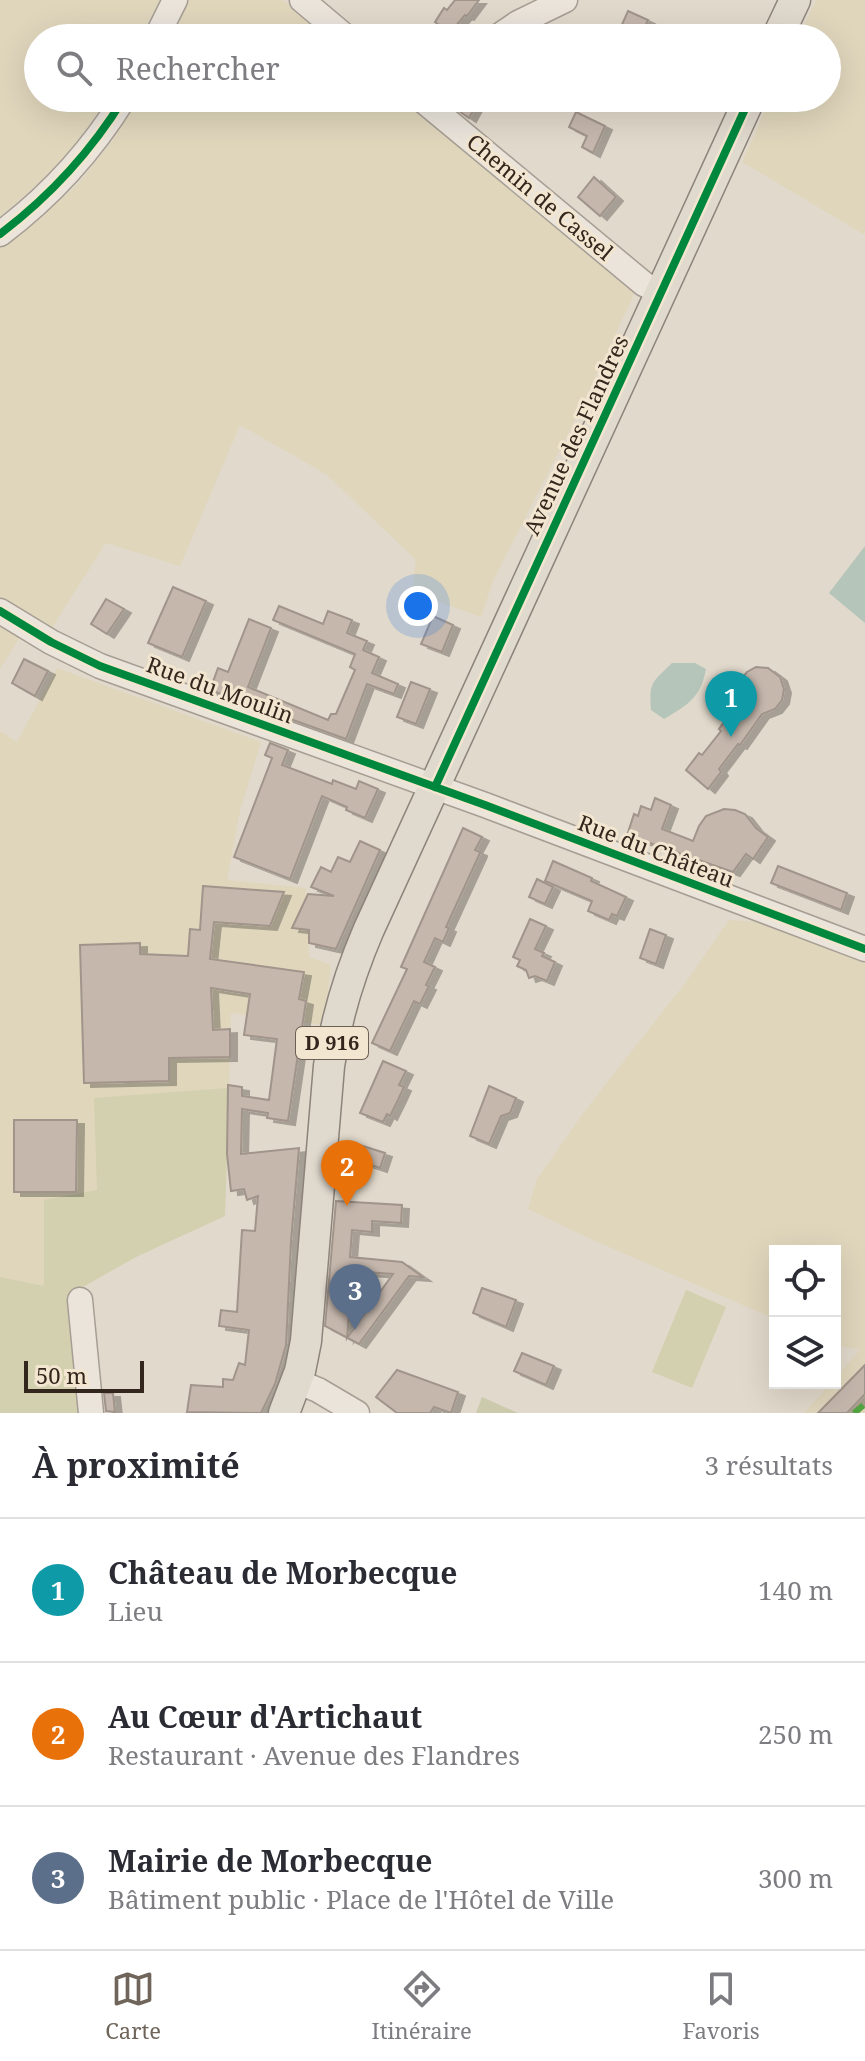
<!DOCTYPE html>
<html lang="fr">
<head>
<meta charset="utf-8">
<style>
  :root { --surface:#fff; --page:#f2f2f3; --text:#2b2b33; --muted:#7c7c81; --line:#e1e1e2; --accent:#70655a }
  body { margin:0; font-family:"Noto Serif",serif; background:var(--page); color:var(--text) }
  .controls { position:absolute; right:24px; bottom:24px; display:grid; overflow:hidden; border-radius:0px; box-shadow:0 8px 32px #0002 }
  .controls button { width:72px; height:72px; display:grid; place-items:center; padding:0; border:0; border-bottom:2px solid var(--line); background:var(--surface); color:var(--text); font:40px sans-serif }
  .scale { position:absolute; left:24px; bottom:20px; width:120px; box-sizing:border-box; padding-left:8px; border:4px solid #33261d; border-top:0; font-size:22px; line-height:28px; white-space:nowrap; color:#33261d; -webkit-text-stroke:6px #f3e6d0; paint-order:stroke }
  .you { position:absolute; left:418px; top:606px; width:28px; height:28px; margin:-20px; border:6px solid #fff; border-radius:50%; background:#1a73e8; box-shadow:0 0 0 12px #1a73e833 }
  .badge { display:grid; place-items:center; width:52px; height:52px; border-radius:50%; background:var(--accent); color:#fff; font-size:26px; font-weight:700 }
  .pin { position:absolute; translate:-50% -66px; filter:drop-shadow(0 2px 4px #0008) }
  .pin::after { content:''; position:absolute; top:42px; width:28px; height:24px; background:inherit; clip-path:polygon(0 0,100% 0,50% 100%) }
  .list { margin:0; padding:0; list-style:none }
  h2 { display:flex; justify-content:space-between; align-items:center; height:104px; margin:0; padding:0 32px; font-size:34px }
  h2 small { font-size:26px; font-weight:400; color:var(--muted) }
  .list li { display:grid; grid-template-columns:52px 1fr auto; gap:24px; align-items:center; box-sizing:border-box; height:144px; padding:0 32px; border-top:2px solid var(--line) }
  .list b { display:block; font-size:30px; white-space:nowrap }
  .list p { margin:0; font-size:26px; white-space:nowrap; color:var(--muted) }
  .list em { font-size:26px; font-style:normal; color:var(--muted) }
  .icon { flex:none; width:44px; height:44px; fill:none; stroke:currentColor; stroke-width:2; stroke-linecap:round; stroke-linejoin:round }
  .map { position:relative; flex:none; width:865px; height:1413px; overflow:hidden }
  .search { position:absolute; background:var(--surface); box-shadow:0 8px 32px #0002; left:24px; right:24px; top:24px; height:88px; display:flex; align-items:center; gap:20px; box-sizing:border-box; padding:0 28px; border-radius:44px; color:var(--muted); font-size:30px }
  .sheet { height:536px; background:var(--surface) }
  nav { display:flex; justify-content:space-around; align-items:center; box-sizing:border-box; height:112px; border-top:2px solid var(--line); background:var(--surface); font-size:22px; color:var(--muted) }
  nav a { display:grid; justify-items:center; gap:4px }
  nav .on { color:var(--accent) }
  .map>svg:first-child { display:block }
</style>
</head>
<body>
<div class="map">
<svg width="865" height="1413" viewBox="0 0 865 1413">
  <defs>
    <filter id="shadow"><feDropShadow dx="7" dy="4" stdDeviation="0" flood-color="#0004"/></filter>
  </defs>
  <rect width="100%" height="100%" fill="#e1d9cb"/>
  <g fill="#e0d6bc">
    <polygon points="0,0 160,0 140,38 38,38 38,98 107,98 93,120 69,152 44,178 0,217"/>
    <polygon points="189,0 283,0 329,38 169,38"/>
    <polygon points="816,0 865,0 865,235 742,162 771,98 827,98 827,38 798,38"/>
    <polygon points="139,98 401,98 470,156 637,288 575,420 493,581 481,617 412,592 416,560 326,474 240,425 180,566 106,543 51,629 0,597 0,245 38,219 78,184 110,144"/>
    <polygon points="0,623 21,635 0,669"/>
    <polygon points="57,668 261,742 240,811 227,880 306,888 309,957 331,965 324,1025 231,1013 229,1088 97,1191 44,1201 44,1286 0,1277 0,731 17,742"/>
    <polygon points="729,920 758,922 865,962 865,1413 804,1413 831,1383 835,1383 835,1378 860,1350 835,1345 835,1251 775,1251 775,1319 584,1236 528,1209 537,1179 587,1108 686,982"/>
  </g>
  <g fill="#d2d0ae">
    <polygon points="229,1088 225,1216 136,1257 74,1292 82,1413 0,1413 0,1277 44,1286 44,1200 97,1190 94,1098"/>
    <polygon points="686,1290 726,1307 692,1388 652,1372"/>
  </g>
  <polygon fill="#cccaad" points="482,1397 518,1413 476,1413"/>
  <g fill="#b6c5ba">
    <polygon points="865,546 865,623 829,593"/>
    <path d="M672,663H695L706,669C701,697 688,705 664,719L651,710C649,681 652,683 672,663Z"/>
  </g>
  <g fill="#c5b7ac" stroke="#a1948a" stroke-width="2" fill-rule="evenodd" filter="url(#shadow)">
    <polygon points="455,0 479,0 467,16 465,15 450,33 435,22 444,8 447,10"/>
    <polygon points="628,11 648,20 640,38 616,38"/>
    <polygon points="466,98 480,98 469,118 459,111"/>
    <polygon points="576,112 605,126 593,153 582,147 587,136 569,127"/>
    <polygon points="594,177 616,197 600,216 578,197"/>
    <polygon points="173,587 206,601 182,657 148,643"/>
    <polygon points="106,599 124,609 107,634 91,624"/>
    <polygon points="279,606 323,624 328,611 352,620 347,633 367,641 363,650 379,657 372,673 398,684 394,694 367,684 346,739 210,690 218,668 228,672 249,619 271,628 248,687 328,720 331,714 336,714 355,670 350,667 355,654 273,620"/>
    <polygon points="433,616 453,625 442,652 421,644"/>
    <polygon points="24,659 48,671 35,696 12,683"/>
    <polygon points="756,667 768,668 780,677 784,689 782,700 775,709 762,714 740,745 738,744 719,769 721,772 708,789 686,770 699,753 702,755 721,731 719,729 740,701 738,688 741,679 747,672"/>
    <polygon points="411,682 430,689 416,724 397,717"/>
    <polygon points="270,743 288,750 282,765 332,784 333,780 356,789 359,781 378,789 365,818 346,810 347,807 322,796 290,879 234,857 272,758 265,755"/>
    <polygon points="655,798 671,805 662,829 693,841 699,826 706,816 724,809 735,810 745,814 756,828 768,837 753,859 746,854 733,872 641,840 638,847 625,842 634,814 638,816 641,806 651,810"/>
    <polygon points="463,828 482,837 475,850 480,852 480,853 446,927 449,928 443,942 435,938 424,962 435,967 426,985 429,986 420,1004 414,1001 390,1051 372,1043 407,969 401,967"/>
    <polygon points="360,841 380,850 336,949 309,943 309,930 292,928 308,894 334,896 311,887 321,867 331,872 338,857 350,862"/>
    <polygon points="553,861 592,878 591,881 626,897 617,916 612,914 609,920 588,911 592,901 545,881"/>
    <polygon points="778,866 847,893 841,910 771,883"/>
    <polygon points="537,879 553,887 545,904 529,897"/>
    <polygon points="203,886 284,892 270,926 214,922 210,959 304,972 299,999 306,1001 288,1121 267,1118 268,1113 242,1109 241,1154 299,1148 291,1241 286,1345 275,1384 261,1413 187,1412 191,1385 223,1387 223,1379 233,1380 239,1363 245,1365 249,1330 219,1326 221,1310 237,1312 242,1230 255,1231 258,1196 247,1200 244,1189 231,1191 227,1154 228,1085 242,1087 242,1096 269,1100 277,1039 244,1035 250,994 211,988 213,1030 230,1029 230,1057 169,1058 169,1081 84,1083 80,945 140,943 140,954 188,956 190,929 200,930"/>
    <polygon points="530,919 546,926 535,949 544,953 542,956 555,962 547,981 535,976 529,978 526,970 517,966 520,960 513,957"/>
    <polygon points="650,929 666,935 656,964 640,958"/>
    <polygon points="383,1061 406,1071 399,1085 404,1087 398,1100 390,1116 387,1114 383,1122 360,1113"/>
    <polygon points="489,1086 516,1098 510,1113 501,1116 489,1144 470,1136"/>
    <polygon points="14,1120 77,1120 76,1192 14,1192"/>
    <polygon points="350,1142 385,1153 380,1168 365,1163 366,1159 347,1154"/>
    <path d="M336,1201L402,1205L401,1223L372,1221V1232L352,1230L350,1257L402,1262L423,1277L409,1276L359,1344L325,1326ZM349,1271L393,1274L347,1338L350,1304L346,1303Z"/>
    <polygon points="482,1288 516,1300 506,1327 473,1313"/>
    <polygon points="522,1353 554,1366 546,1385 514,1371"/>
    <polygon points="865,1365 865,1394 847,1413 818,1413"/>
    <polygon points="397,1370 458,1392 451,1413 434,1407 430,1413 397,1413 376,1397"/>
    <polygon points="104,1393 113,1393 115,1412 106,1411"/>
  </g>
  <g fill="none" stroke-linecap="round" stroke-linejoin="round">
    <g stroke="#a69e94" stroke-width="27">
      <g id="minor">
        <polyline points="302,0 347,38"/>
        <polyline points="156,38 175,0"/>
        <polyline points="496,38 518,23 565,0"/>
        <polyline points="420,98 644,284 661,293"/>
        <path d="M0,234C49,197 92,150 124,98"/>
        <polyline points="0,611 51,642 100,666 485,805 865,949"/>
        <polyline points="80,1300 91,1413"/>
        <polyline points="296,1381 318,1390 357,1413"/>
      </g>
    </g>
    <g stroke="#8c847b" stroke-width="33">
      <g id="major">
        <polyline points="777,38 795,0"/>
        <path d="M284,1413L300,1371L306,1341L329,1066C336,1018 350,973 369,929L750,98"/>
      </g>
    </g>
    <use href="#minor" stroke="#eae4db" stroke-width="24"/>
    <use href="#major" stroke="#e0d9ce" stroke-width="30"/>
    <polyline stroke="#52a341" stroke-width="6" stroke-dasharray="12 6" stroke-linecap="butt" points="854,1413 865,1404"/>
    <g stroke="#f3e6d0" stroke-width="13">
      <g id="cycleway">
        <path d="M0,234C49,197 92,150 124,98"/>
        <polyline points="0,611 51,642 100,666 485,805 865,949"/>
        <polyline points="435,787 750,98"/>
      </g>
    </g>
    <use href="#cycleway" stroke="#00873e" stroke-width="8"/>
  </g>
  <g text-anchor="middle" stroke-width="6" stroke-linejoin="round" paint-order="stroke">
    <rect fill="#f3e6d0" stroke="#6d6053" stroke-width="2" x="296" y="1027" width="72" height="32" rx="6"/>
    <g font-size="20" font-weight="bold" fill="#33261d">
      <text x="332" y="1050">D 916</text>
    </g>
    <g font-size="22" fill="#33261d" stroke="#f3e6d0">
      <text transform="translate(540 197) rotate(40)" y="8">Chemin de Cassel</text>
      <text transform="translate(576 435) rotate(-65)" y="8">Avenue des Flandres</text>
      <text transform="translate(220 690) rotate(20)" y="8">Rue du Moulin</text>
      <text transform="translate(656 851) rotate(21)" y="8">Rue du Château</text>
    </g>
  </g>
</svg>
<div class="controls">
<button><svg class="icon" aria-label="locate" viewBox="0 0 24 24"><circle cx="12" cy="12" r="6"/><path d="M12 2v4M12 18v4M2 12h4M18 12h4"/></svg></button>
<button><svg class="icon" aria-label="layers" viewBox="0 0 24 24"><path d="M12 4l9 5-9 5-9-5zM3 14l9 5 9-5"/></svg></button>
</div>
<div class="scale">50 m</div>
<div class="you"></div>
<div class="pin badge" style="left:731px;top:737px;background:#0f9aa8">1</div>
<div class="pin badge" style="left:347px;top:1206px;background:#e8710a">2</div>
<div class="pin badge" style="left:355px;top:1330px;background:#5c6f8a">3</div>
<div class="search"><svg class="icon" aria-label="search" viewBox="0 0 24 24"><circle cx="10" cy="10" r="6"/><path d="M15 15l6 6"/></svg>Rechercher</div>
</div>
<section class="sheet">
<h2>À proximité<small>3 résultats</small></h2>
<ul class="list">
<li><span class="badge" style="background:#0f9aa8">1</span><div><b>Château de Morbecque</b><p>Lieu</p></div><em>140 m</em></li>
<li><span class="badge" style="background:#e8710a">2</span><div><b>Au Cœur d'Artichaut</b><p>Restaurant · Avenue des Flandres</p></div><em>250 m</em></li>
<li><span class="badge" style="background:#5c6f8a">3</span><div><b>Mairie de Morbecque</b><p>Bâtiment public · Place de l'Hôtel de Ville</p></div><em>300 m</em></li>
</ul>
</section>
<nav>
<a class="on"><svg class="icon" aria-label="map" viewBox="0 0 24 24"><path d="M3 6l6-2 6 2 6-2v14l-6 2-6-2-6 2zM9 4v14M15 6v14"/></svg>Carte</a>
<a><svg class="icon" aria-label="directions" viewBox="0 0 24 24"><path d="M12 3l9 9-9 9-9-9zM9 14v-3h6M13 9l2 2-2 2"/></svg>Itinéraire</a>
<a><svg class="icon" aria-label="saved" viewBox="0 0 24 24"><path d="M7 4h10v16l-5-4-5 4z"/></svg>Favoris</a>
</nav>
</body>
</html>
